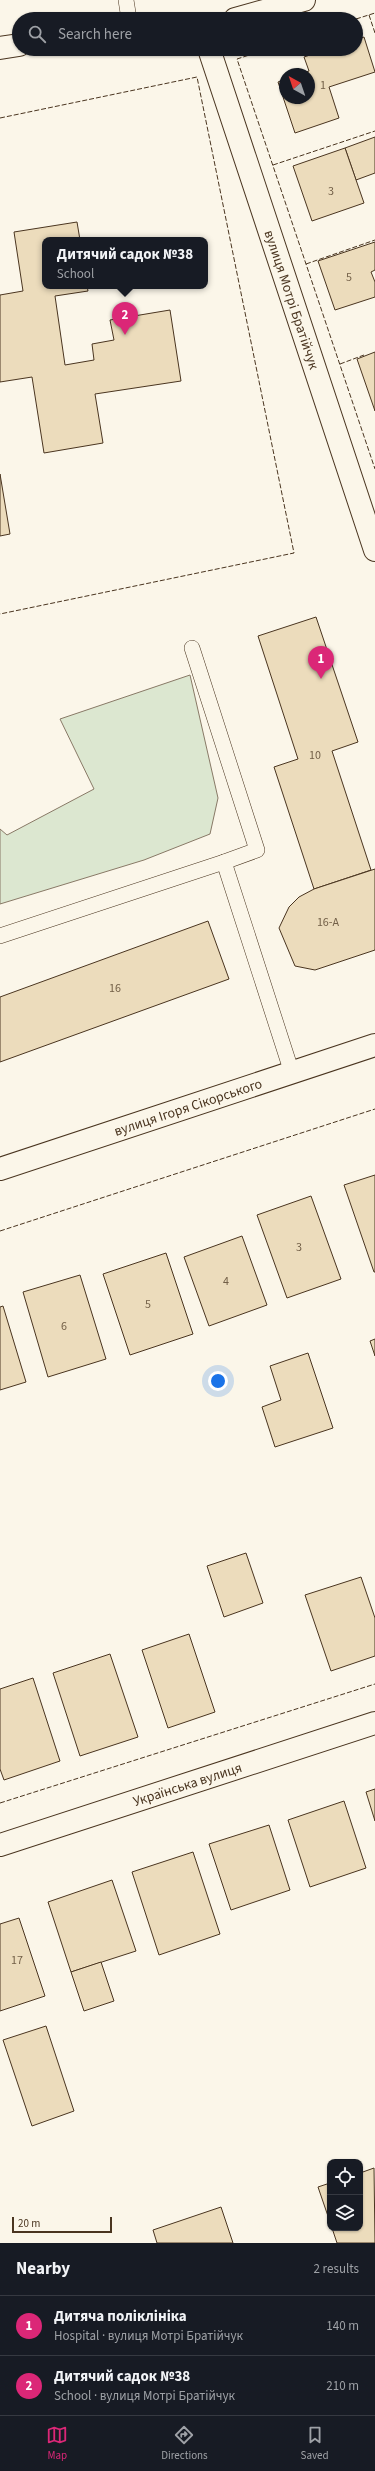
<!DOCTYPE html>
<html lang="en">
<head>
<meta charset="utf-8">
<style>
  :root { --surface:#171b24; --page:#20242c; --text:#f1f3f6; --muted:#9ea1a6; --line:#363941; --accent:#db2777 }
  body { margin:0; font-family:"Source Sans 3",sans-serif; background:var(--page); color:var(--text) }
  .controls { position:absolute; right:12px; bottom:12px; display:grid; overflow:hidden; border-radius:8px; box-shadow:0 1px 3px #0004 }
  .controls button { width:36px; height:36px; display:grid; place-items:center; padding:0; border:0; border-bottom:1px solid var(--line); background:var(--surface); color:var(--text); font:20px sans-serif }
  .compass { position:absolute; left:279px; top:68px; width:36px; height:36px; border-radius:50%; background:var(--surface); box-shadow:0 1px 3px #0004; rotate:320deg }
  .scale { position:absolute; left:12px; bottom:10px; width:100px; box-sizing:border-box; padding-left:4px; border:2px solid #4a3520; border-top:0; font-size:11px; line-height:14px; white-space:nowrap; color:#4a3520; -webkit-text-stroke:3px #fbf6e9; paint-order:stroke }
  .you { position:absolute; left:218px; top:1381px; width:14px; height:14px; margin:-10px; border:3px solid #fff; border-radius:50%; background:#1a73e8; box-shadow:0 0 0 6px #1a73e833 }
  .badge { display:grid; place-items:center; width:26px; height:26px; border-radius:50%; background:var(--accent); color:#fff; font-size:13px; font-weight:700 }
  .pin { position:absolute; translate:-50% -33px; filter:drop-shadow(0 1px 2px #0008) }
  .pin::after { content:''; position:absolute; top:21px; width:14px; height:12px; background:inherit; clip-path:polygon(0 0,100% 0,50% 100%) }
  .popup { position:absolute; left:42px; top:237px; width:166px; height:52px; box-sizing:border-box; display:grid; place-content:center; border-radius:8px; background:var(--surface); filter:drop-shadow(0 1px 3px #0005); font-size:13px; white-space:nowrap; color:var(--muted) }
  .popup b { font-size:15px; color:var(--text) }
  .popup::after { content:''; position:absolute; left:50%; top:100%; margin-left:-8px; border:8px solid transparent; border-top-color:var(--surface) }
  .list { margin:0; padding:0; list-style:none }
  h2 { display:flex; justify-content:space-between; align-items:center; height:52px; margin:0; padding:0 16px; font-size:17px }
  h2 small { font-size:13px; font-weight:400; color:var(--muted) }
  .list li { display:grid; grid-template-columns:26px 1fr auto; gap:12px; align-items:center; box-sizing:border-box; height:60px; padding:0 16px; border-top:1px solid var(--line) }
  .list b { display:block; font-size:15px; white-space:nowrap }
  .list p { margin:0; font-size:13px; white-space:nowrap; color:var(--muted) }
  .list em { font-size:13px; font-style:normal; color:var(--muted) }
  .icon { flex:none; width:22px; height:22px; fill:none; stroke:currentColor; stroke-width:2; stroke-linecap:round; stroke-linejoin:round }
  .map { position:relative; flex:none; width:375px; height:2243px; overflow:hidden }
  .search { position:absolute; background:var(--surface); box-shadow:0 1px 3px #0004; left:12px; right:12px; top:12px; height:44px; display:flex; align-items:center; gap:10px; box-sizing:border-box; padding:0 14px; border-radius:22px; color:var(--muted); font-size:15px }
  .sheet { height:172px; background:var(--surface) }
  nav { display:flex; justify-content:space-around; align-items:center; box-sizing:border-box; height:56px; border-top:1px solid var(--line); background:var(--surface); font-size:11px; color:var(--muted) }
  nav a { display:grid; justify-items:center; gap:2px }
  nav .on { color:var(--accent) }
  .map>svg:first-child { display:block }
</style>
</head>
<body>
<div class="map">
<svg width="375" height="2243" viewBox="0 0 375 2243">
  <rect width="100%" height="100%" fill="#fbf6e9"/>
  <polygon fill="#dce7d0" stroke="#887966" points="190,675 218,798 210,834 144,860 0,904 0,829 7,835 94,789 60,719"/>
  <g fill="#ecdcbc" stroke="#4a3520">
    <polygon points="364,37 375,72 329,87 339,118 295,133 278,82 285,79 285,98 309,98 309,74 301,74 309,71 304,57 328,49 356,49 356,40"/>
    <polygon points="375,137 375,173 356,180 345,148"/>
    <polygon points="345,148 364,203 312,221 293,166"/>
    <polygon points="77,222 80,240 45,240 45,286 87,286 88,291 55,296 65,365 94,360 92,344 114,340 110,320 170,310 181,381 95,394 103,443 44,453 32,377 0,382 0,295 23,291 14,232"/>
    <polygon points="375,242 375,270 371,272 375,282 375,297 335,310 318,261"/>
    <polygon points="375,352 375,411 357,359"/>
    <polygon points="0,474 10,534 0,536"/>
    <polygon points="316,617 358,742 332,751 371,870 314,889 274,767 298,759 258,636"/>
    <polygon points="375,869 375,950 315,970 295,966 279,928 289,907 299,897 314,889"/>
    <polygon points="208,921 229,979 0,1062 0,997"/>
    <polygon points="375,1175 375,1272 374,1272 344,1185"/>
    <polygon points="311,1196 341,1279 287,1298 257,1215"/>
    <polygon points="242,1236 267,1305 209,1326 184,1257"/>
    <polygon points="166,1253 193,1334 130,1355 103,1274"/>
    <polygon points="80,1275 106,1359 48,1377 23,1292"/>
    <polygon points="3,1306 26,1382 0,1390 0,1307"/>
    <polygon points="375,1339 375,1356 370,1341"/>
    <polygon points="308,1353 333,1428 275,1447 262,1407 281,1400 270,1366"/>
    <polygon points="246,1553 263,1603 224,1617 207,1566"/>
    <polygon points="361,1577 375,1618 375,1656 331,1671 305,1595"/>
    <polygon points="189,1634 215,1712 168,1728 142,1650"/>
    <polygon points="110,1654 138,1737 80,1756 53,1673"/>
    <polygon points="33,1678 60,1761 4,1780 0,1769 0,1689"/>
    <polygon points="375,1789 375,1821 366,1792"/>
    <polygon points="344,1801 366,1868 310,1887 288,1820"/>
    <polygon points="269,1825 290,1890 231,1910 209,1844"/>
    <polygon points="193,1852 220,1934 159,1955 132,1872"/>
    <polygon points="112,1880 136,1951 71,1972 48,1902"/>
    <polygon points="19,1918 45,1996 0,2011 0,1924"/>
    <polygon points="101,1962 114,2001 84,2011 71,1972"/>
    <polygon points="46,2026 74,2111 32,2126 3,2040"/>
    <polygon points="374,2168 375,2243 337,2243 332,2228 360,2228 360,2173"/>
    <polygon points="330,2183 330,2222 318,2187"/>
    <polygon points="221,2207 233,2243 157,2243 153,2230"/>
  </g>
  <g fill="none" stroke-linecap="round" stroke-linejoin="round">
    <g stroke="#4a3520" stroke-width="16">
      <g id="lane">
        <polyline points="126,0 129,19"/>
        <polyline points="192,648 257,850 224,862"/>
        <polyline points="0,936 224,862 292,1073"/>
      </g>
    </g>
    <g stroke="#4a3520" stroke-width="24">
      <g id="street">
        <polyline points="235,19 304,0"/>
        <polyline points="0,48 19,45"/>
        <path id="s1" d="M209,49L375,550"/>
        <path id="s2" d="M0,1845L375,1723"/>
      </g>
    </g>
    <g stroke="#4a3520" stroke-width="24">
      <g id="secondary">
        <path id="s3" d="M0,1169L375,1045"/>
      </g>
    </g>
    <use href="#lane" stroke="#fbf6e9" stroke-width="15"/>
    <use href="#street" stroke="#fbf6e9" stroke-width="22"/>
    <use href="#secondary" stroke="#fbf6e9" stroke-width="22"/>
    <g stroke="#4a3520" stroke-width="1" stroke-dasharray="5 2" stroke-linecap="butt">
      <polyline points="369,15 375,33"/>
      <polyline points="356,19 375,13"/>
      <polyline points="268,49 237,59 375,469"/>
      <polyline points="0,118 197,77 294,553 0,614"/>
      <polyline points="273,165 375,131"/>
      <polyline points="306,264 375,240"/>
      <polyline points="340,364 364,355"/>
      <polyline points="0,1231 375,1109"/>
      <polyline points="0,1803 375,1684"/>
    </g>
  </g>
  <g text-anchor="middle" stroke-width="3" stroke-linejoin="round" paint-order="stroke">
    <g font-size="12" fill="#725f47">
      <text x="323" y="89">1</text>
      <text x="331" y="195">3</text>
      <text x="349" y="281">5</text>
      <text x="315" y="759">10</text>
      <text x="328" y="926">16-А</text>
      <text x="115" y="992">16</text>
      <text x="299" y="1251">3</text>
      <text x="226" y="1285">4</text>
      <text x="148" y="1308">5</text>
      <text x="64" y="1330">6</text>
      <text x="17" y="1964">17</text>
    </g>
    <g font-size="14" fill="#4a3520" stroke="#fbf6e9">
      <text dy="5" stroke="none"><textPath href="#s1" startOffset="264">вулиця Мотрі Братійчук</textPath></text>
      <text dy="5" stroke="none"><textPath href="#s3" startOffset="198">вулиця Ігоря Сікорського</textPath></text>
      <text dy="5" stroke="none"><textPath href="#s2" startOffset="197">Українська вулиця</textPath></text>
    </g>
  </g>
</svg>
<div class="controls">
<button><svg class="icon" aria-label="locate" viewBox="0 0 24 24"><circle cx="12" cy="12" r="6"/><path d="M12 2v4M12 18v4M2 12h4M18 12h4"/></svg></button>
<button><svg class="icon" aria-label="layers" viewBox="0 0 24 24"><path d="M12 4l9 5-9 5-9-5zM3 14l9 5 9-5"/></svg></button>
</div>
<svg class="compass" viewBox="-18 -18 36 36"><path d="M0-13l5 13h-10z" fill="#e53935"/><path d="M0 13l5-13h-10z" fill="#9ea1a6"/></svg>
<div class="scale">20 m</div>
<div class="you"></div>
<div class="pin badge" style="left:321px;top:679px">1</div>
<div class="pin badge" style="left:125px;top:335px">2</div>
<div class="popup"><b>Дитячий садок №38</b>School</div>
<div class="search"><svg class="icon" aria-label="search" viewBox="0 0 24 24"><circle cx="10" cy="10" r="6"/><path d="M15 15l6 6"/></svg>Search here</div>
</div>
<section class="sheet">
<h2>Nearby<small>2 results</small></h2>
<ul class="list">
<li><span class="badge">1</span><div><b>Дитяча поліклініка</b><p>Hospital · вулиця Мотрі Братійчук</p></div><em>140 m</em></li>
<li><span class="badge">2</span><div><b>Дитячий садок №38</b><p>School · вулиця Мотрі Братійчук</p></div><em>210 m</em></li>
</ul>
</section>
<nav>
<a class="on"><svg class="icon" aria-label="map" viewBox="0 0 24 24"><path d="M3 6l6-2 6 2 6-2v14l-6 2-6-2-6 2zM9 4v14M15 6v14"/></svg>Map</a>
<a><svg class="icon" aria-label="directions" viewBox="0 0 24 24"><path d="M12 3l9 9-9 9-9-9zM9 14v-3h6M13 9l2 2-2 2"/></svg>Directions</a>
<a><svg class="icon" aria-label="saved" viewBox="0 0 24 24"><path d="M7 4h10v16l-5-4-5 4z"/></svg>Saved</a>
</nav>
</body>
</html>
